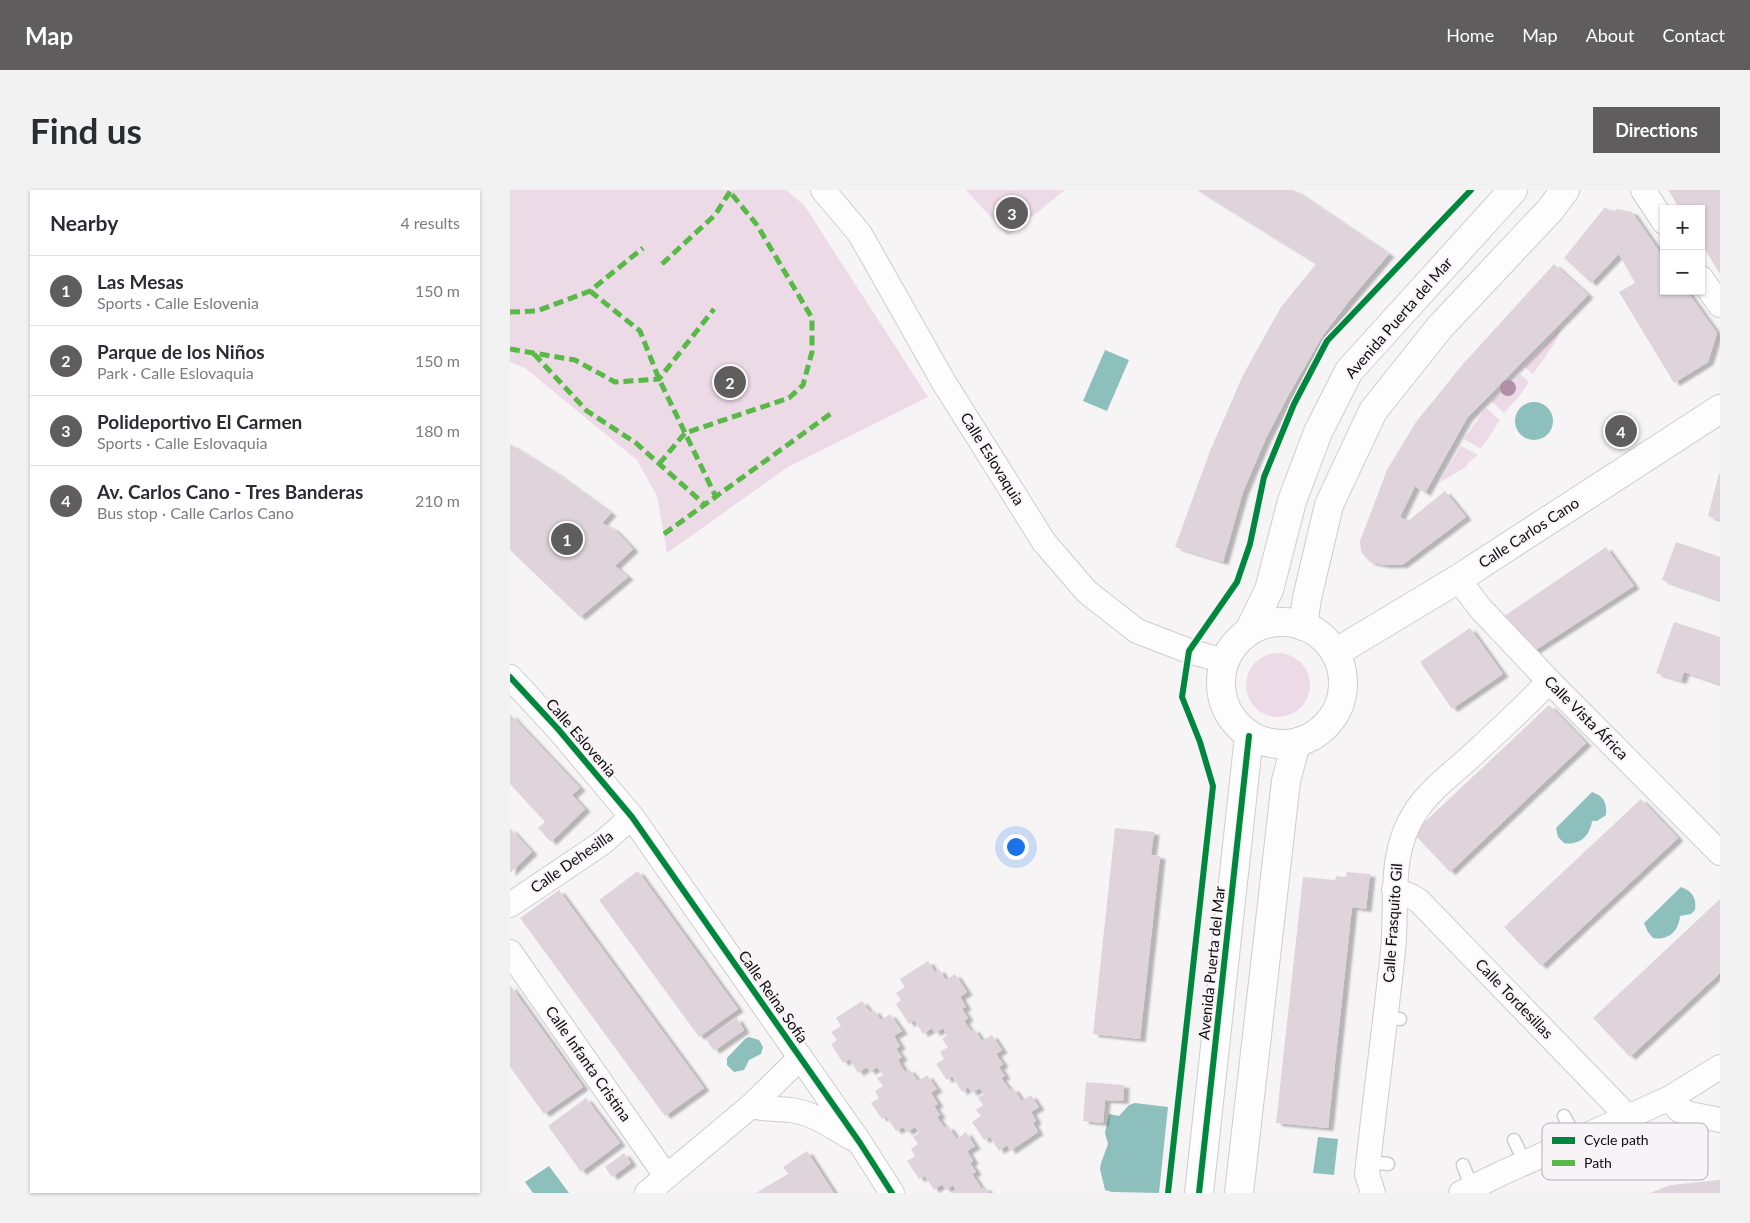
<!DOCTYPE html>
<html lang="en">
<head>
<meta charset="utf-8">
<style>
  :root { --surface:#fff; --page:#f2f2f3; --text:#2b2b33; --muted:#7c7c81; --line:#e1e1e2; --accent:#5f5d5e }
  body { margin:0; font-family:Lato,sans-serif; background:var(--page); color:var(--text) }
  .controls { position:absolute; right:15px; top:15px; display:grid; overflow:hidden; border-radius:0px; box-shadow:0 1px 4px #0004 }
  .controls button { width:45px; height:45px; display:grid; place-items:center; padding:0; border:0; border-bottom:1px solid var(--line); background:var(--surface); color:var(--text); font:25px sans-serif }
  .you { position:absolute; left:505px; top:656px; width:18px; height:18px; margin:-12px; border:4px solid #fff; border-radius:50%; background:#1a73e8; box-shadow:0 0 0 8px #1a73e833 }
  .badge { display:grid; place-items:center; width:32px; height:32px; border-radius:50%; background:var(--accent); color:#fff; font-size:16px; font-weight:700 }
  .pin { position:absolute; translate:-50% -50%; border:2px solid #fff; box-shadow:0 1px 5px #0006 }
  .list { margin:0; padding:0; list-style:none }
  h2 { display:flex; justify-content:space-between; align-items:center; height:65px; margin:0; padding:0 20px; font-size:21px }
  h2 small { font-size:16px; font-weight:400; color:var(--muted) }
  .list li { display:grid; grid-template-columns:32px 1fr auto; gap:15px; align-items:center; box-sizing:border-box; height:70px; padding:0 20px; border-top:1px solid var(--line) }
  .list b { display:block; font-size:19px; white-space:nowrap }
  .list p { margin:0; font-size:16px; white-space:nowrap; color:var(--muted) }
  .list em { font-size:16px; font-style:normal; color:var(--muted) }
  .map { position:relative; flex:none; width:1210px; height:1003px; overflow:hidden; border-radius:0px }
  header { display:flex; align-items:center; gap:30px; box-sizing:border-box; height:70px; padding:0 25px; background:var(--accent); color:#fff }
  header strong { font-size:24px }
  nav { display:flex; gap:28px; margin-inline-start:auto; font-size:18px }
  .intro { display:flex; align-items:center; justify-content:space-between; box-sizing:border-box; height:120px; padding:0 30px }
  h1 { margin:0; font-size:35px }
  .button { padding:12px 22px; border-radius:0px; background:var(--accent); color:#fff; font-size:18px; font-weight:700 }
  main { display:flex; gap:30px; padding:0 30px }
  aside { flex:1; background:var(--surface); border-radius:0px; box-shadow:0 1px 4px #0004 }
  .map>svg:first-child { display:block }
</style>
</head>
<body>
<header>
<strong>Map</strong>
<nav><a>Home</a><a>Map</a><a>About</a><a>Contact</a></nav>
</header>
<div class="intro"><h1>Find us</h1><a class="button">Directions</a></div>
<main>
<aside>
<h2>Nearby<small>4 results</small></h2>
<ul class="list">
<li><span class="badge">1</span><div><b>Las Mesas</b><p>Sports · Calle Eslovenia</p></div><em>150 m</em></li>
<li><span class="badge">2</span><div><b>Parque de los Niños</b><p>Park · Calle Eslovaquia</p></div><em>150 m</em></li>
<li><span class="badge">3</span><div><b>Polideportivo El Carmen</b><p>Sports · Calle Eslovaquia</p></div><em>180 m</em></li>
<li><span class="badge">4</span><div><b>Av. Carlos Cano - Tres Banderas</b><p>Bus stop · Calle Carlos Cano</p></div><em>210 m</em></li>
</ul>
</aside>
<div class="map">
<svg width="1210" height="1003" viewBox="0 0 1210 1003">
  <defs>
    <filter id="shadow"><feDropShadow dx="5.5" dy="3" stdDeviation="1" flood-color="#0004"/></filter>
  </defs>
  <rect width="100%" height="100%" fill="#f7f4f6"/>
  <g fill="#eddae7">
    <polygon points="0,0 276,0 294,15 418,207 278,277 157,363 147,306 127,270 15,178 0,172"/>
    <polygon points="456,0 555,0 498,46"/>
    <polygon points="1049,140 1051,140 1044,154 1023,184 1015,177"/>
    <polygon points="1010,184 1019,192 1011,204 994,223 981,211 1000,196"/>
    <polygon points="976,218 990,230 971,259 954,249"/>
    <polygon points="951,256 968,265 959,272 956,277 930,292"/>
    <circle cx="768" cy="495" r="32"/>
  </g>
  <g fill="#8dc0bc">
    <polygon points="595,160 619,170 597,221 573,211"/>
    <circle cx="1024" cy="231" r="19"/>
    <path d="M1082,602C1094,606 1097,613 1096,625L1087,631H1082C1080,646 1069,656 1054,653L1048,647L1046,638Z"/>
    <path d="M1171,697C1182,701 1187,708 1185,720L1181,724L1170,726C1169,741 1158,751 1143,748L1138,742L1134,733Z"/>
    <polygon points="239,847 249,850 253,857 251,864 239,870 234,880 224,882 217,875 217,868 235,849"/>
    <polygon points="625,913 658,917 649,1003 602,1002 595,1000 590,979 591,973 598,954 595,943 599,924 609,926 619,915"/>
    <polygon points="808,947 828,949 824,985 803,983"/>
    <polygon points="39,976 59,1003 23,1003 15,992"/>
  </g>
  <g fill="#dfd4db" filter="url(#shadow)">
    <polygon points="687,0 784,0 879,64 839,111 813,145 779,204 756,248 733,302 713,372 665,357 700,261 733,185 771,117 806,74"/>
    <polygon points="1158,0 1210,0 1210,84 1191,53 1191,19 1170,19"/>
    <polygon points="1095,17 1102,22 1107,19 1122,22 1154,68 1154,101 1177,101 1207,143 1198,172 1164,193 1109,102 1125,93 1109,64 1081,93 1054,68"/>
    <polygon points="1044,74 1078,105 957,228 915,303 905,296 890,327 898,331 935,301 956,327 892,375 874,375 860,372 851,362 850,351 877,280 906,232 953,174"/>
    <polygon points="0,254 46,283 101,323 92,333 104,339 123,359 105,376 118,387 70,427 0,360"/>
    <polygon points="1209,284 1210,284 1210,330 1198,326"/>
    <polygon points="1166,352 1210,367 1210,410 1152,390"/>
    <polygon points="1096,357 1124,396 1024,461 993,427"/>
    <polygon points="1164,432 1210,447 1210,494 1174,482 1171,491 1146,483"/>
    <polygon points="960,438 993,484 942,519 910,472"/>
    <polygon points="1039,515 1076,553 940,682 903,643"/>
    <polygon points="0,524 70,598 62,605 75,619 41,652 28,638 35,632 0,594"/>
    <polygon points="1131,609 1168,648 1031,776 994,737"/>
    <polygon points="0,638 22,662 0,683"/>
    <polygon points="605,638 644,642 641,665 650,666 630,849 583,844"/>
    <polygon points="128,681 228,819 189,847 89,710"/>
    <polygon points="837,682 860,684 856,719 842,717 818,938 766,933 793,687 825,690 826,686 836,687"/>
    <polygon points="49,700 194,898 155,926 10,728"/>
    <polygon points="1210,709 1210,783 1120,867 1083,828"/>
    <polygon points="418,771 425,782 429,779 436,790 445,784 457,802 450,807 456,817 452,819 458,828 454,831 461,841 464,839 472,851 482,845 492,860 486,864 493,874 489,877 495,886 491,888 500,900 503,898 512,911 521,905 529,917 521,922 526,931 523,933 528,942 500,961 497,955 489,961 480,947 474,950 462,932 471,926 466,920 473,915 468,908 474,904 470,898 462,903 458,897 452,902 442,886 437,890 426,874 434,869 430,862 438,857 432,849 437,845 433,838 425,843 422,838 413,844 404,830 399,834 386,814 391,810 386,803 395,797 390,789"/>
    <polygon points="0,795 73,897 34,924 0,877"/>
    <polygon points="352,811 360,822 364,820 371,830 380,824 392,841 384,846 390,856 386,859 392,867 388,870 395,882 399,879 408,891 417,885 427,899 421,903 428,914 424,916 430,925 427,927 435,938 438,936 447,949 456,942 465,956 457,961 463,971 460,973 466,982 462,984 472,999 475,997 479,1003 441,1003 446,1000 443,995 436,1000 432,994 424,1000 415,986 409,989 397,971 405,966 401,959 408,954 403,947 409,943 405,937 397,942 393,937 386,941 376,926 372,929 361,913 369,908 365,901 373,896 367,888 373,885 367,877 360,882 357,877 348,883 339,869 333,873 321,854 327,850 321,842 331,836 326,828"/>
    <polygon points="227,828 234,840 204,861 196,849"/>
    <polygon points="576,892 614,895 613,911 595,910 593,933 573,931"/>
    <polygon points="76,908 110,953 71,982 38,936"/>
    <polygon points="297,961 324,1003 246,1003 278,984 273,977"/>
    <polygon points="114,963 121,973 102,987 95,977"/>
    <polygon points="1208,990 1210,990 1210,1003 1140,1003 1161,995"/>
  </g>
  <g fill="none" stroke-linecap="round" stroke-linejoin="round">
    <g stroke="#cfccce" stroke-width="15">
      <g id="service">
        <polyline points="875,828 890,829"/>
        <polyline points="1054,926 1067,950"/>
        <polyline points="1004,950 1015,973"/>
        <polyline points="858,972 878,974"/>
        <polyline points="953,975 962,998"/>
      </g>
    </g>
    <g stroke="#cfccce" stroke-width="26">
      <g id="minor">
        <polyline points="313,0 350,44 433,191 534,352 577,402 627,441 679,461 714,471"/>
        <polyline points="1133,0 1154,32"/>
        <polyline points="1191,88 1210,115"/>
        <polyline points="948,389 970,418 1039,491 1210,663"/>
        <polyline points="0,487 48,539 122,627 350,953 382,1003"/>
        <polyline points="884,700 901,706 909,711 1118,927"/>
        <polyline points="0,715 92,653 122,627"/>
        <polyline points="0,762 156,986"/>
        <polyline points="1160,908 1169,920 1180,924 1210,930"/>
        <path d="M241,916C255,920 267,918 281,920C304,923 322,937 342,948"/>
        <polyline points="137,1003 241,916 290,868"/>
        <path d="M863,1003L857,984C865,909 875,835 883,761C888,713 877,664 906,621C919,601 939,586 957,570C985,544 1013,519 1039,491"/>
        <polyline points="951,1003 992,983 1160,908 1210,877"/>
      </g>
    </g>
    <g stroke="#cfccce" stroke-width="30">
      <polyline id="tertiary" points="825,463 948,389 1210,219"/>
    </g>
    <g stroke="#cfccce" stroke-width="30">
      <g id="secondary">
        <circle cx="772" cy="493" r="61"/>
        <polyline points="793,436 797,408 819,315 863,221 930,137 1040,20 1055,0"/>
        <polyline points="739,441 759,400 782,311 808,242 839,181 1003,0"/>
        <polyline points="689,1003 739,546"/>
        <polyline points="729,1003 776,591 786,553"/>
      </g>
    </g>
    <use href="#service" stroke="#fefdfe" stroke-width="12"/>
    <use href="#minor" stroke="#fefdfe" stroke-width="24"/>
    <use href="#tertiary" stroke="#fefdfe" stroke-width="28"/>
    <use href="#secondary" stroke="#fefdfe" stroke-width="28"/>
    <g stroke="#58b947" stroke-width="5" stroke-dasharray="10 5" stroke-linecap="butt">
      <polyline points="152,74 205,25 221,0"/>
      <polyline points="80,101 130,141 149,189 206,307"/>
      <polyline points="0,122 27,121 80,101 133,58"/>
      <polyline points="0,159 65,170 105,192 149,189 204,119"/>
      <polyline points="24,164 77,221 126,253 195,315"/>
      <polyline points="149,274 175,243 279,208 293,195 302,162 302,128 247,35 220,2"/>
      <polyline points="154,344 323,222"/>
    </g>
    <g stroke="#f8f3f6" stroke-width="9">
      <g id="cycleway">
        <polyline points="0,487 48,539 122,627 350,953 382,1003"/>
        <polyline points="658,1003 703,596 690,552 672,507 679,461 727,392 740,354 754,287 784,214 817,151 961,0"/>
        <polyline points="689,1003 739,546"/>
      </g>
    </g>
    <use href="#cycleway" stroke="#00873e" stroke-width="6"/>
  </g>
  <circle fill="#b390aa" cx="998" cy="198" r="8"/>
  <g text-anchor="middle" stroke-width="4" stroke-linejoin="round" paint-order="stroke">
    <g font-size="15" fill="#0d0b0c" stroke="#f8f3f6">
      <text transform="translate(889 128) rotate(-49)" y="5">Avenida Puerta del Mar</text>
      <text transform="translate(482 269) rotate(58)" y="5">Calle Eslovaquia</text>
      <text transform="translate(1019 343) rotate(-33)" y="5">Calle Carlos Cano</text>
      <text transform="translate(1076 528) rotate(45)" y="5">Calle Vista África</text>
      <text transform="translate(71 548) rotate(49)" y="5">Calle Eslovenia</text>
      <text transform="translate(62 672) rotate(-35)" y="5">Calle Dehesilla</text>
      <text transform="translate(883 733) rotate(-86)" y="5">Calle Frasquito Gil</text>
      <text transform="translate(702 773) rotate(-84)" y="5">Avenida Puerta del Mar</text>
      <text transform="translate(263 807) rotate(55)" y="5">Calle Reina Sofía</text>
      <text transform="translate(1004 809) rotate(46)" y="5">Calle Tordesillas</text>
      <text transform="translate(78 874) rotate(55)" y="5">Calle Infanta Cristina</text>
    </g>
  </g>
  <rect x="1032" y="933" width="166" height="57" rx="8" fill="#f8f3f6" stroke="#b2adb0" stroke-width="1"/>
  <rect x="1042" y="947" width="23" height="7" fill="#00873e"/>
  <rect x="1042" y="970" width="23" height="6" fill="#58b947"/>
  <g font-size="14" fill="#0d0b0c">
    <text x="1074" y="955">Cycle path</text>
    <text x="1074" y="978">Path</text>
  </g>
</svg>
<div class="controls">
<button>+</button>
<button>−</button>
</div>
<div class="you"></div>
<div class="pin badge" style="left:57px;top:349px">1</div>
<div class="pin badge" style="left:220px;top:192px">2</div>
<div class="pin badge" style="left:502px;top:23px">3</div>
<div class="pin badge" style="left:1111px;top:241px">4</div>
</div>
</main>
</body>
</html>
